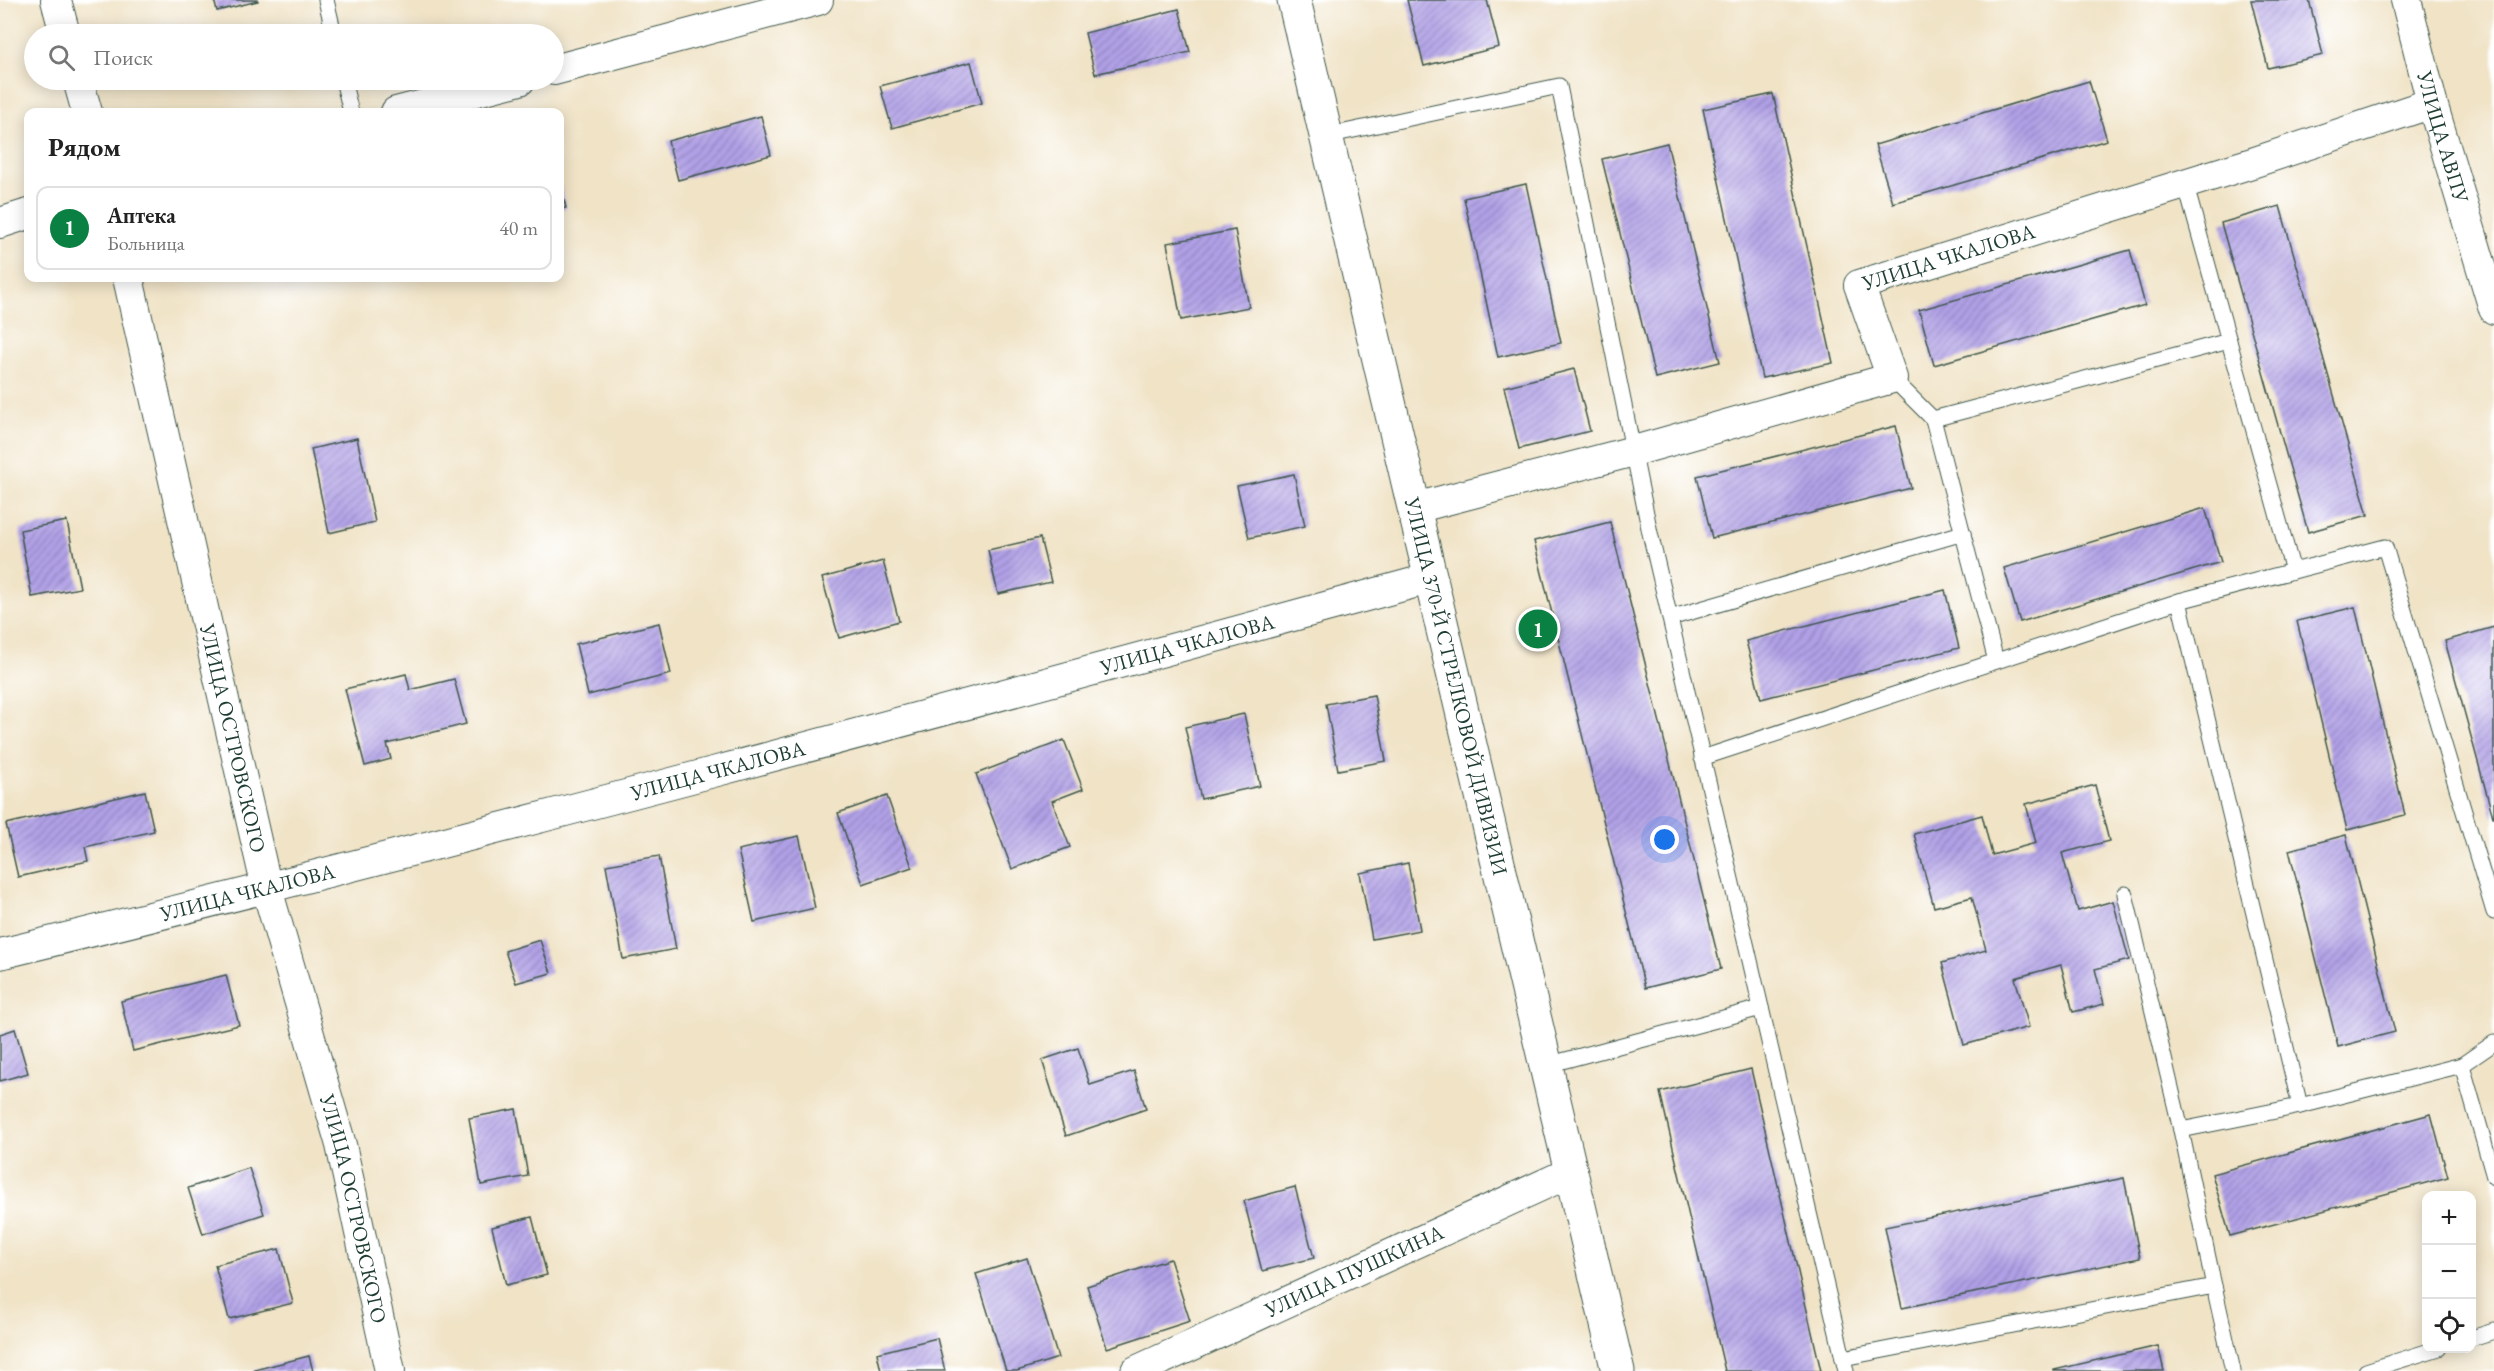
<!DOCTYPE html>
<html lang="ru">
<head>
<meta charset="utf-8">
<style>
  :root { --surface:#fff; --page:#f2f2f2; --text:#222; --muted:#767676; --line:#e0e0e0; --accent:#0b8043 }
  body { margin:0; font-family:"EB Garamond",serif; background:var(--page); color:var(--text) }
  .controls { position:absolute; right:18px; bottom:18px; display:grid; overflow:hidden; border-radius:12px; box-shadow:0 3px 15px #0003 }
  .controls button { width:54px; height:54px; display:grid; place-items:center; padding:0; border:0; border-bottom:2px solid var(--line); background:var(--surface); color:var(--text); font:30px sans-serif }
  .you { position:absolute; left:1665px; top:840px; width:21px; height:21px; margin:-15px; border:4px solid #fff; border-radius:50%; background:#1a73e8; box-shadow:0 0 0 9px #1a73e833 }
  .badge { display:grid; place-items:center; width:39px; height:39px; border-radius:50%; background:var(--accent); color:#fff; font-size:20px; font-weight:700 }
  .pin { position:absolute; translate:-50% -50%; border:3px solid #fff; box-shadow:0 2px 6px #0006 }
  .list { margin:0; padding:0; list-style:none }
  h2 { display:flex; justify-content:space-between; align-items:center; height:78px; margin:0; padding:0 24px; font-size:26px }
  h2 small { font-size:20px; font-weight:400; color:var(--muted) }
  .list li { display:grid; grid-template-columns:39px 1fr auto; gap:18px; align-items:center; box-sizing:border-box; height:84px; margin:0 12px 12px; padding:0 12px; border:2px solid var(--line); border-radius:12px }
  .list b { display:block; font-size:22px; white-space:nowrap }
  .list p { margin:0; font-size:20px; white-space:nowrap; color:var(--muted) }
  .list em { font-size:20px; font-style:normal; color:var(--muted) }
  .icon { flex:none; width:33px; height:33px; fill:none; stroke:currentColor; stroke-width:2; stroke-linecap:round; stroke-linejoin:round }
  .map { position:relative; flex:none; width:2494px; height:1371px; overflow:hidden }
  .search { position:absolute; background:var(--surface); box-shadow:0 3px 15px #0003; left:24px; top:24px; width:540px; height:66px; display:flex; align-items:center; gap:15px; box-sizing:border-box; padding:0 21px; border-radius:33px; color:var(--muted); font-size:22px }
  .panel { position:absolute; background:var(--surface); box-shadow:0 3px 15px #0003; left:24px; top:108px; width:540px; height:174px; border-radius:12px }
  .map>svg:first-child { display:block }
</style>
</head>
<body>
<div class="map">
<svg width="2494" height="1371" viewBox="0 0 2494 1371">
  <defs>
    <pattern id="building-hatch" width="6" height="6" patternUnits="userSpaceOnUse" patternTransform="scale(1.5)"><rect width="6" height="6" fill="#b1a0e7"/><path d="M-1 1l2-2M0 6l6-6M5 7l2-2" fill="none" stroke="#8f84bc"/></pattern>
  </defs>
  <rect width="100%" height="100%" fill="#fff"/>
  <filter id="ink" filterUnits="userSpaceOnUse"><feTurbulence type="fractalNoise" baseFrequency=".0167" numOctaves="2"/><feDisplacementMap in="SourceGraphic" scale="12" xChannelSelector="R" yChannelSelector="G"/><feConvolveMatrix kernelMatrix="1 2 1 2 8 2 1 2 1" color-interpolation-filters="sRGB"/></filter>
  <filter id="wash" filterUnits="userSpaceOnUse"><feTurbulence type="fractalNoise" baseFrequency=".008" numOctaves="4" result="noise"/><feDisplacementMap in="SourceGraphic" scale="24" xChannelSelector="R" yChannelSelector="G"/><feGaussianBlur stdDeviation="1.35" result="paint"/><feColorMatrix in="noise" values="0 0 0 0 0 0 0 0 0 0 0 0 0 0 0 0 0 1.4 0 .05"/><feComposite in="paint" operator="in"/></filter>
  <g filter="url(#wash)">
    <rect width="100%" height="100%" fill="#f0e3c6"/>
    <g id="blocks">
      <g fill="url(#building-hatch)">
        <polygon points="214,0 258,0 258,1 217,11"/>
        <polygon points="1407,0 1487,0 1499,47 1424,66"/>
        <polygon points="2251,0 2309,0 2323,55 2268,68"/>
        <polygon points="1179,9 1190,52 1095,74 1085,33"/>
        <polygon points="971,62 982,103 892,128 880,86"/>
        <polygon points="2089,81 2107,140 1893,203 1875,145"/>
        <polygon points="1773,94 1833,363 1762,378 1703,109"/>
        <polygon points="761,116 771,155 678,180 668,141"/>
        <polygon points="1667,143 1720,362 1655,378 1602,159"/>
        <polygon points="560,184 566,208 560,209"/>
        <polygon points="1526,184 1561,343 1498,357 1464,198"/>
        <polygon points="2280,206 2368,515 2308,532 2221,223"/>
        <polygon points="1235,230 1249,307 1181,320 1167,243"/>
        <polygon points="2130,250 2145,305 1934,365 1919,310"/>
        <polygon points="1574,369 1590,431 1519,449 1504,387"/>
        <polygon points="1896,426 1911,488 1712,538 1697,476"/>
        <polygon points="357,438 375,522 329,533 311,449"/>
        <polygon points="1294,474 1305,526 1249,538 1237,486"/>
        <polygon points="2205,508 2221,562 2020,622 2004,568"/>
        <polygon points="67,521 80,588 32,597 20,530"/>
        <polygon points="1610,522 1721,969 1645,988 1534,541"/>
        <polygon points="1040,538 1051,582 998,594 988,550"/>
        <polygon points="883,561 899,621 839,638 822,578"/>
        <polygon points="1945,590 1959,648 1761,699 1746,641"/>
        <polygon points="2355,607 2405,815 2347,830 2297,621"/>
        <polygon points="659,623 671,674 588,695 576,644"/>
        <polygon points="2494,627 2494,817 2493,817 2445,641"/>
        <polygon points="406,674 410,690 454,679 466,724 387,744 391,759 365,766 345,689"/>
        <polygon points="1374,695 1386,761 1338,770 1326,704"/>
        <polygon points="1244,714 1260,786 1201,799 1185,727"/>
        <polygon points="1064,740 1083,789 1052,801 1070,847 1012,869 976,774"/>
        <polygon points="2095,785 2109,841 2062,853 2078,911 2113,901 2129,960 2095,969 2104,1004 2073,1012 2061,965 2015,978 2029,1027 1964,1045 1942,963 1986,950 1972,897 1934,907 1914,834 1982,815 1992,855 2036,843 2026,804"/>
        <polygon points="145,791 154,831 85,847 88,861 18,877 6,824"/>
        <polygon points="887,796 912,867 863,884 838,813"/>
        <polygon points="2346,835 2395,1032 2338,1047 2289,850"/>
        <polygon points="799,836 815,908 754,922 738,850"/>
        <polygon points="659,856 676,949 623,959 606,865"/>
        <polygon points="1408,863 1420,930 1372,939 1360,873"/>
        <polygon points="540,940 551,973 516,983 505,951"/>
        <polygon points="226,975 239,1025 133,1051 121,1001"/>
        <polygon points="15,1029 28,1073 0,1081 0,1034"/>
        <polygon points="1078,1048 1090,1085 1134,1071 1146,1109 1066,1136 1042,1060"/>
        <polygon points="1751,1069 1821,1371 1725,1371 1660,1092"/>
        <polygon points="516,1109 528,1176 481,1185 469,1118"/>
        <polygon points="2431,1114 2448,1177 2230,1236 2212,1174"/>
        <polygon points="249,1168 264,1214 203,1234 188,1188"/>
        <polygon points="2124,1178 2140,1258 1902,1308 1885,1227"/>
        <polygon points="1295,1187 1314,1258 1262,1271 1244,1201"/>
        <polygon points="532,1217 547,1275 506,1285 492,1227"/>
        <polygon points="279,1249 293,1303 229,1319 215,1265"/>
        <polygon points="1027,1258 1058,1358 1017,1371 1006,1371 976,1274"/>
        <polygon points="1170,1259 1190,1321 1107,1348 1087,1286"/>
        <polygon points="937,1338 945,1371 881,1371 877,1353"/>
        <polygon points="2158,1346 2164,1371 2054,1371 2054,1370"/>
        <polygon points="309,1356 313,1371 254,1371 254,1370"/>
      </g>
    </g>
  </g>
  <g filter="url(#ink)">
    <use href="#blocks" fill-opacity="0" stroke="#3e564a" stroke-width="1.5"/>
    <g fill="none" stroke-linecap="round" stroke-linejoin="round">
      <g stroke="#3e564a" stroke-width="17">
        <g id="service">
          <polyline points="326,0 334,34"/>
          <polyline points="343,80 351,112"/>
          <polyline points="1326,136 1559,86 1650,533 1846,1371"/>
          <polyline points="2185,183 2293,571"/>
          <polyline points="1892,378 1933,419"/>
          <polyline points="2179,601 2385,547 2494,912"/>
          <polyline points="1670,618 1963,533"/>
          <polyline points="1996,661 1933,419 2229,341"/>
          <polyline points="1702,758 2179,601 2300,1106"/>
          <polyline points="1547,1065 1761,1008"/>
          <polyline points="2462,1065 2494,1177"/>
          <polyline points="2181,1130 2300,1106 2462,1065 2494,1043"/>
          <polyline points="2214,1286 2233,1371"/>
          <polyline points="2472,1338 2494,1331"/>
          <polyline points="1843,1358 2214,1286 2181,1130 2125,894"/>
          <polyline points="2366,1371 2439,1348"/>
        </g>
      </g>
      <g stroke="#3e564a" stroke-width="32">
        <g id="minor">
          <polyline points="56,0 65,34"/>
          <path id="s1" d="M2406,0L2432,103L2494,309"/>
          <polyline points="554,70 818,0"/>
          <polyline points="78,80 87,112"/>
          <polyline points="396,112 520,80"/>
          <polyline points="0,223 28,214"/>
          <path id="s2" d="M128,278L267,889L341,1145L390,1371"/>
          <path id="s3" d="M1415,508L1634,451L1892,378L1859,285L2252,163L2432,103"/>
          <path id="s4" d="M0,954C480,837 956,708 1432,578"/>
          <path id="s5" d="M1136,1371L1571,1172"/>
        </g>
      </g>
      <g stroke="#3e564a" stroke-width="35">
        <g id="tertiary">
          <path id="s6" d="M1294,0L1618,1371"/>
        </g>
      </g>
      <use href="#service" stroke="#fff" stroke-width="15"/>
      <use href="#minor" stroke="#fff" stroke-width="30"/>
      <use href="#tertiary" stroke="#fff" stroke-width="33"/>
    </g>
  </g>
  <g text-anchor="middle" stroke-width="4.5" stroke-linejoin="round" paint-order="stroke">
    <g font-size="21" fill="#1f3d34" stroke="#fff">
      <text dy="7" stroke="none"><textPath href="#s1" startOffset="142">УЛИЦА АВПУ</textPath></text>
      <text dy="7" stroke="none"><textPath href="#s3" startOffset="687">УЛИЦА ЧКАЛОВА</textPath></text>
      <text dy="7" stroke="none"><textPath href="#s4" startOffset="1227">УЛИЦА ЧКАЛОВА</textPath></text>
      <text dy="7" stroke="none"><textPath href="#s6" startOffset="705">УЛИЦА 370-Й СТРЕЛКОВОЙ ДИВИЗИИ</textPath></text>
      <text dy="7" stroke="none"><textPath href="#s2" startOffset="472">УЛИЦА ОСТРОВСКОГО</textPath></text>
      <text dy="7" stroke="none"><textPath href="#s4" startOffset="741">УЛИЦА ЧКАЛОВА</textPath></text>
      <text dy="7" stroke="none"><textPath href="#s4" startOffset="255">УЛИЦА ЧКАЛОВА</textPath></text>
      <text dy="7" stroke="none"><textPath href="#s2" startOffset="958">УЛИЦА ОСТРОВСКОГО</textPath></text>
      <text dy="7" stroke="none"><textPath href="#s5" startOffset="240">УЛИЦА ПУШКИНА</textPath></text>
    </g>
  </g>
</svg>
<div class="controls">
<button>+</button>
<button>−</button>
<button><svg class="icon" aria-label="locate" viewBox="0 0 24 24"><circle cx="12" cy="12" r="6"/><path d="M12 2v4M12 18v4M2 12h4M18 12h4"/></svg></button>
</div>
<div class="you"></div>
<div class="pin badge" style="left:1538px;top:629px">1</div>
<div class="search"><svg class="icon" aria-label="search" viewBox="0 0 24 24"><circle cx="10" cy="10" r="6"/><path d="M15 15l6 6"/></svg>Поиск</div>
<section class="panel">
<h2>Рядом<small></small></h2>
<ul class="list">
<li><span class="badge">1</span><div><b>Аптека</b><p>Больница</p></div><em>40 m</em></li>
</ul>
</section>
</div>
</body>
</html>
